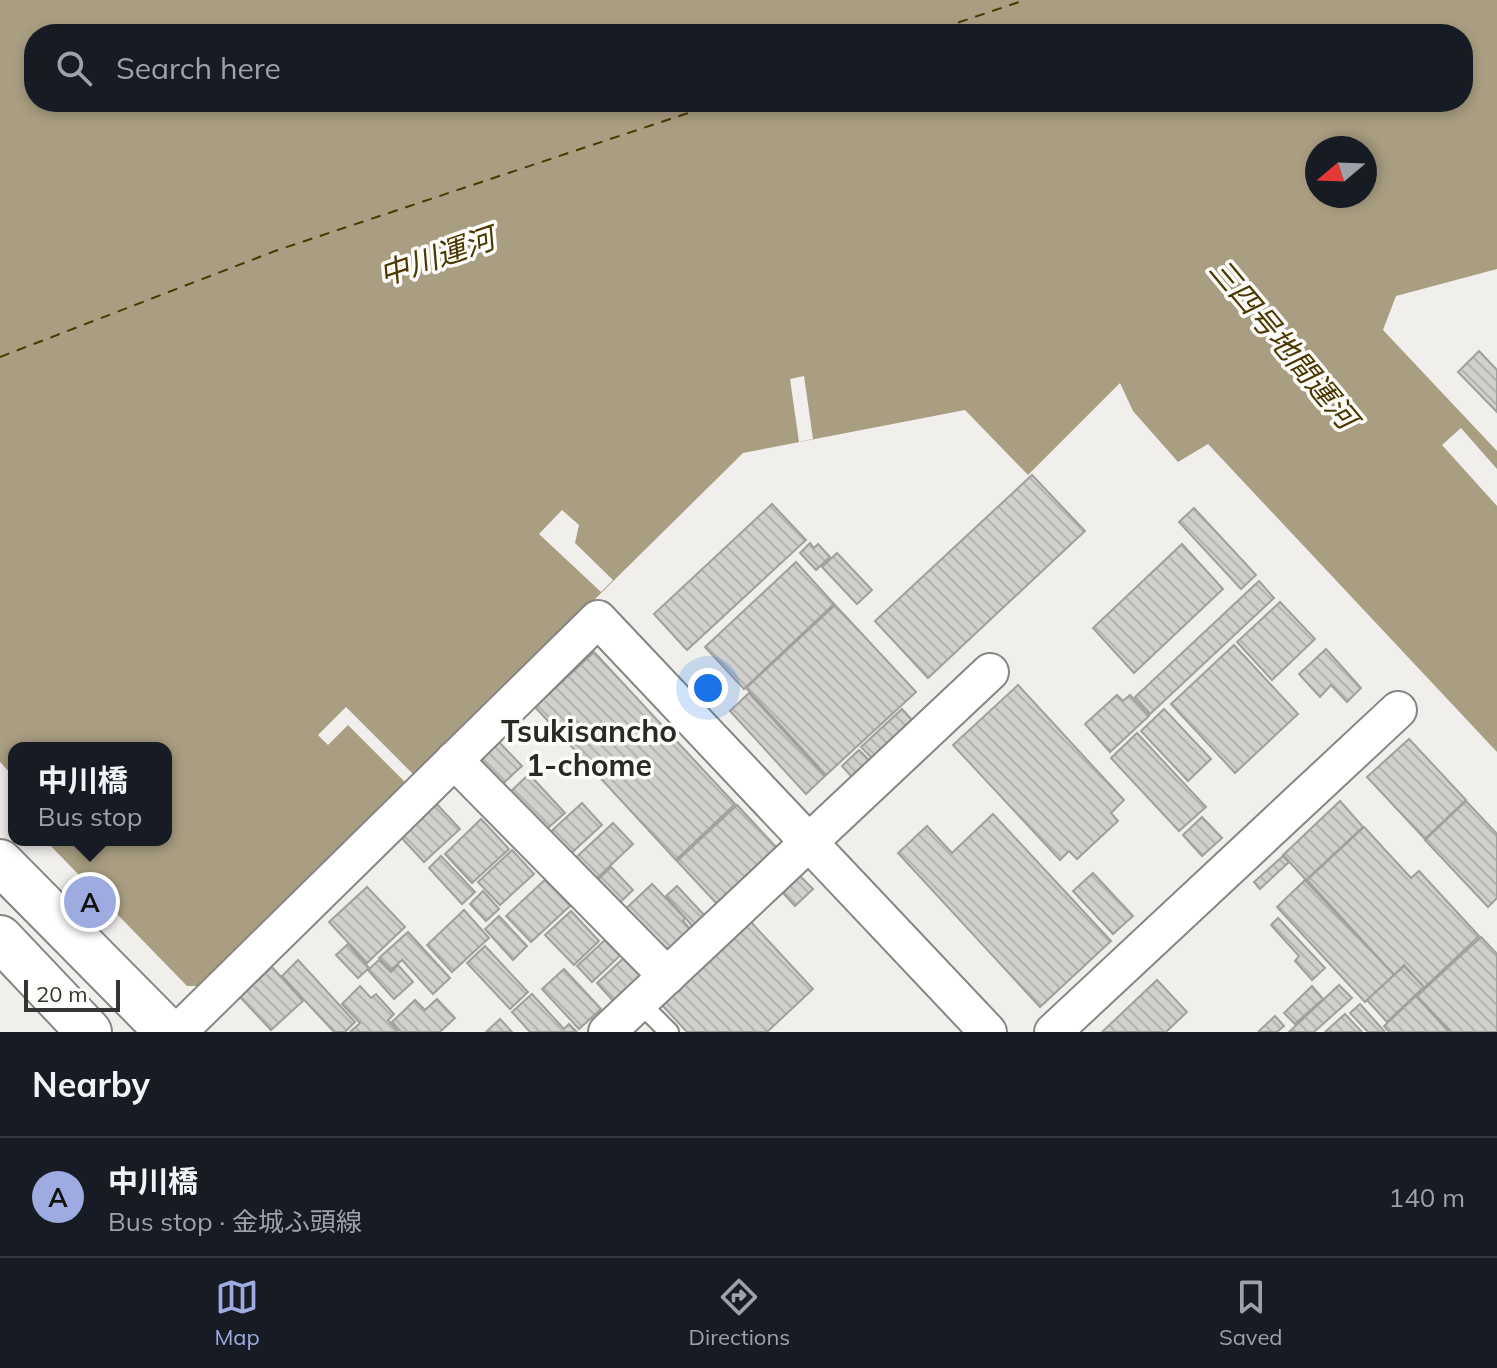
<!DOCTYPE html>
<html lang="en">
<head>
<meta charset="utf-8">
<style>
  :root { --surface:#171b24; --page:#242831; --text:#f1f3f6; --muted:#9ea1a6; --line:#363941; --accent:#9eabe0 }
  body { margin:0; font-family:Mulish,"Noto Sans JP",sans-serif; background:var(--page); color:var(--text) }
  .compass { position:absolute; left:1305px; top:136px; width:72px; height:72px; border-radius:50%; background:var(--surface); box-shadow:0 4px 12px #0003; rotate:251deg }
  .scale { position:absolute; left:24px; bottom:20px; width:96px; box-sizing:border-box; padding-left:8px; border:4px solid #343433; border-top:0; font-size:22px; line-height:28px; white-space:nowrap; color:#343433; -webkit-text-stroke:6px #fdfcf9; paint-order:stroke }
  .you { position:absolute; left:708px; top:688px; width:28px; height:28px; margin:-20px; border:6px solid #fff; border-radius:50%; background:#1a73e8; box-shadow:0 0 0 12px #1a73e833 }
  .badge { display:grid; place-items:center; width:52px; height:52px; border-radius:50%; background:var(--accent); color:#111; font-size:26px; font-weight:700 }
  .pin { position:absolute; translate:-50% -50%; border:4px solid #fff; box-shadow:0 2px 8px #0006 }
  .popup { position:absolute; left:8px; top:742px; width:164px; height:104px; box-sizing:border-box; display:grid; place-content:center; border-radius:16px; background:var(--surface); filter:drop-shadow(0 2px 6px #0005); font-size:26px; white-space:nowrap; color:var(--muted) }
  .popup b { font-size:30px; color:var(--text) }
  .popup::after { content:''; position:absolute; left:50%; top:100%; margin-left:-16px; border:16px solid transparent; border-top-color:var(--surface) }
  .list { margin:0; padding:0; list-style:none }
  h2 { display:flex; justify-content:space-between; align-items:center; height:104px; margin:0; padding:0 32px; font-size:34px }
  h2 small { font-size:26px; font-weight:400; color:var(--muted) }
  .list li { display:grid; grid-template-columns:52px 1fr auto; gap:24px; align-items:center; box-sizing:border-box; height:120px; padding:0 32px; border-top:2px solid var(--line) }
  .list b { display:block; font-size:30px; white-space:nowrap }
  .list p { margin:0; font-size:26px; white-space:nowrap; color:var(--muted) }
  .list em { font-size:26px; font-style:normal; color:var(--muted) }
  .icon { flex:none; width:44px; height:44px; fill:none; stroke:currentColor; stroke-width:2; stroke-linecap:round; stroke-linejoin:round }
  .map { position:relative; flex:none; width:1497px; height:1032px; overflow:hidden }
  .search { position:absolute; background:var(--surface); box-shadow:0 4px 12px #0003; left:24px; right:24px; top:24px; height:88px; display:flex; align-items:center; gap:20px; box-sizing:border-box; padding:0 28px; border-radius:32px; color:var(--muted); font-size:30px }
  .sheet { height:224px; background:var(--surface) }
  nav { display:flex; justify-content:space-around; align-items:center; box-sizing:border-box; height:112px; border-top:2px solid var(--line); background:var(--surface); font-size:22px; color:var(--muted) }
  nav a { display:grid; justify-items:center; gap:4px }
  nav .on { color:var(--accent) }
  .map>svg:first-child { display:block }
</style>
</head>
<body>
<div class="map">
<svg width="1497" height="1032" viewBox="0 0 1497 1032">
  <defs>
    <pattern id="building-back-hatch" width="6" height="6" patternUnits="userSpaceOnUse" patternTransform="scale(2)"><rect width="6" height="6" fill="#d1d0cd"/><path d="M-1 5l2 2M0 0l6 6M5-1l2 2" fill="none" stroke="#b4b3b0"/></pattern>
  </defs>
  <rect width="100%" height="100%" fill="#f0efec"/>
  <path fill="#a99e81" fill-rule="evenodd" d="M0,0H1497V269L1396,296L1383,330L1497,451V752L1208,444L1178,462L1133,411L1120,383L1028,475L965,410L743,453L203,986H187L45,840H166V748H14V777L0,762ZM34,34H1463V102H34ZM1317,148H1365V196H1317Z"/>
  <g fill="#f0efec">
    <polygon points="804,376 813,439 799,442 790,379"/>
    <polygon points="1461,428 1497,469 1497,506 1442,445"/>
    <polygon points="562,510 579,525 575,543 613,580 601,592 539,534"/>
    <polygon points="346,707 415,776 407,784 348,725 328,745 318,735"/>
  </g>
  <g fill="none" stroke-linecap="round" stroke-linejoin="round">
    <g stroke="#4a3800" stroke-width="2" stroke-dasharray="10 8" stroke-linecap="butt">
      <polyline points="924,34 1025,0"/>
      <polyline points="0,357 275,251 721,102"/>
    </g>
  </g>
  <g fill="url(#building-back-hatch)" stroke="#a09f9c" stroke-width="2">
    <polygon points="1479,351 1497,370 1497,412 1458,372"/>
    <polygon points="1032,475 1085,531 928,678 875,621"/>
    <polygon points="772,504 806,540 687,650 654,614"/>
    <polygon points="1194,508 1256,575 1241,589 1179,522"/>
    <polygon points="810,543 814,548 818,544 830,557 816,570 800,553"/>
    <polygon points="1182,544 1223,589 1134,673 1093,628"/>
    <polygon points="837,553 872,590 857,604 822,567"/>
    <polygon points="796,562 834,604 744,689 705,647"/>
    <polygon points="1259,581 1274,598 1150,714 1135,697"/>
    <polygon points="1280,602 1315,639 1272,680 1237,642"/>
    <polygon points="835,605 916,692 826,775 746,688"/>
    <polygon points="1234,645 1298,714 1235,773 1171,704"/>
    <polygon points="1326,649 1361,688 1347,702 1331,685 1320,697 1299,674"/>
    <polygon points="594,652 735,804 676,860 535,707"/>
    <polygon points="1018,685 1124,800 1111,813 1118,821 1077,859 1069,851 1060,860 953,745"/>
    <polygon points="749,693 825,776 806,794 730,711"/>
    <polygon points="1117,695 1123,701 1130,695 1149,716 1110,752 1085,724"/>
    <polygon points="902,709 912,720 872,758 861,747"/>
    <polygon points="1164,709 1211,759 1188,781 1141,731"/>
    <polygon points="1137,733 1206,807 1179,831 1111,758"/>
    <polygon points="1409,739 1466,800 1425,839 1367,777"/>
    <polygon points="498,741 522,766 497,789 474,764"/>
    <polygon points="859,750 869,760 852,777 842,766"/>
    <polygon points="529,774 565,813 541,834 506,796"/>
    <polygon points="434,801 460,829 424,862 398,834"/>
    <polygon points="1340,801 1363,827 1306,880 1283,855"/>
    <polygon points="1466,801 1497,834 1497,898 1488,907 1425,840"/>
    <polygon points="582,803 602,825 566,858 546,836"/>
    <polygon points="737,805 777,848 717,904 677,861"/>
    <polygon points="993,814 1111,941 1040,1007 898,853 927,826 952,853"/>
    <polygon points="1202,817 1222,838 1202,856 1183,835"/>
    <polygon points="481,819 509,849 472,883 445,854"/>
    <polygon points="613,823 633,844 589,886 569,864"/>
    <polygon points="1364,827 1411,878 1419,871 1479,936 1424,988 1404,965 1394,975 1307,880"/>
    <polygon points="512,850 534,874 500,905 478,882"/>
    <polygon points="441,856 475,892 462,904 429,868"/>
    <polygon points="1283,856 1289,862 1260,889 1254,882"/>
    <polygon points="611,867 633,890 612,910 590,887"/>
    <polygon points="1093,873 1133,916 1113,934 1073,891"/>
    <polygon points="800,876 813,889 795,906 783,893"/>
    <polygon points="547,878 571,905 531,942 506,916"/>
    <polygon points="1305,880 1394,975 1365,1002 1277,907"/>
    <polygon points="652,884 685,918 683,921 692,931 660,961 618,916"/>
    <polygon points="677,886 706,917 694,928 666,896"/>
    <polygon points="367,887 405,927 367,963 329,922"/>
    <polygon points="483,891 499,909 486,921 470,904"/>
    <polygon points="464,910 489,938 452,972 427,945"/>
    <polygon points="571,911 599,941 574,965 545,935"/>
    <polygon points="499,916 527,946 513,960 485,929"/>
    <polygon points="1278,918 1325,968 1312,980 1295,961 1299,956 1271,925"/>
    <polygon points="750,921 813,989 767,1032 687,1032 661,1004"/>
    <polygon points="408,932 450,978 433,994 402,960 391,970 379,958"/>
    <polygon points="1481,937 1497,954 1497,1032 1451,1032 1417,996"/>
    <polygon points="607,938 626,950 592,982 577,966"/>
    <polygon points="348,944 369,968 358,978 336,955"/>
    <polygon points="485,946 528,992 510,1009 467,963"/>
    <polygon points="628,954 648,974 616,1004 597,983"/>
    <polygon points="298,960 355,1022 345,1032 334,1032 282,976"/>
    <polygon points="379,960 391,972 398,965 413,982 394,999 368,970"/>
    <polygon points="1404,966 1424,987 1387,1022 1367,1000"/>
    <polygon points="272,967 303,1001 271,1030 240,997"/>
    <polygon points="564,969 601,1009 579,1029 542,989"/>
    <polygon points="1157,980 1187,1012 1166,1032 1102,1032"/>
    <polygon points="1339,985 1352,998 1314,1032 1289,1032"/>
    <polygon points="360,986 371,998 376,994 394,1014 388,1020 398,1032 350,1032 360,1023 342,1004"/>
    <polygon points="1312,986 1323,999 1295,1024 1284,1013"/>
    <polygon points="532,994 564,1029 569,1024 577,1032 530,1032 512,1012"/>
    <polygon points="1416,996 1449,1032 1389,1032 1384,1026"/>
    <polygon points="437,999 455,1018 440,1032 401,1032 392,1022 415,1000 425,1010"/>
    <polygon points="1360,1004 1385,1032 1368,1032 1350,1013"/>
    <polygon points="1345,1014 1362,1032 1325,1032"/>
    <polygon points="1275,1016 1284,1026 1277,1032 1261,1032 1259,1031"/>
    <polygon points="500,1019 512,1032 486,1032"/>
  </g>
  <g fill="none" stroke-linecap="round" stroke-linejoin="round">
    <g stroke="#868583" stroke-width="22">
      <polyline id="service" points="639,1002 669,1032"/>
    </g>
    <g stroke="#868583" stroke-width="40">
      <g id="minor">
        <polyline points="454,760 667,976"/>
        <polyline points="178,1032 598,619 988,1032"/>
        <polyline points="607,1032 990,672"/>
        <polyline points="1053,1032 1398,710"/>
      </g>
    </g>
    <g stroke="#868583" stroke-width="48">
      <g id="primary">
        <polyline points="0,862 168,1032"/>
        <polyline points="0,938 89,1032"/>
      </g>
    </g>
    <use href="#service" stroke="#fff" stroke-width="18"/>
    <use href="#minor" stroke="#fff" stroke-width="36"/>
    <use href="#primary" stroke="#fff" stroke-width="44"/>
  </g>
  <g text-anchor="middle" stroke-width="7" stroke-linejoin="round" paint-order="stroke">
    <g font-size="30" font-style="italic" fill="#4a3800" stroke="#fdfcf9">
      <text transform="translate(437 257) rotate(-19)" y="10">中川運河</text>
      <text transform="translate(1283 344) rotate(50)" y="10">三四号地間運河</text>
    </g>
    <g font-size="30" font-weight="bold" fill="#2a2927" stroke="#fdfcf9">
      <text x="589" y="742">Tsukisancho<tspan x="589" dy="34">1-chome</tspan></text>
    </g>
  </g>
</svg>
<svg class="compass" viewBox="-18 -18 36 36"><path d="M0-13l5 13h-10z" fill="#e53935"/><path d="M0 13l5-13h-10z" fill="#9ea1a6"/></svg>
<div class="scale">20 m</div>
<div class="you"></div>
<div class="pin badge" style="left:90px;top:902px">A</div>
<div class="popup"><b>中川橋</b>Bus stop</div>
<div class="search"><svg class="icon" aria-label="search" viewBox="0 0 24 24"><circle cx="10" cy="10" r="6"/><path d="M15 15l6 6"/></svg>Search here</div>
</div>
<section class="sheet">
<h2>Nearby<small></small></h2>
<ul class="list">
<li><span class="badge">A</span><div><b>中川橋</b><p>Bus stop · 金城ふ頭線</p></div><em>140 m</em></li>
</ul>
</section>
<nav>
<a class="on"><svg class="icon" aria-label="map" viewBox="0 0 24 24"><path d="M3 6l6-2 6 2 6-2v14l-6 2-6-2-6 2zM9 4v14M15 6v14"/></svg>Map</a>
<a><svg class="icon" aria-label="directions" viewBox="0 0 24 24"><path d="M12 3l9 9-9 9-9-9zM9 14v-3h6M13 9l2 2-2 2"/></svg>Directions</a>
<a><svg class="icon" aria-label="saved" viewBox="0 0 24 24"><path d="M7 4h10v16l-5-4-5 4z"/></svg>Saved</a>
</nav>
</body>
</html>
